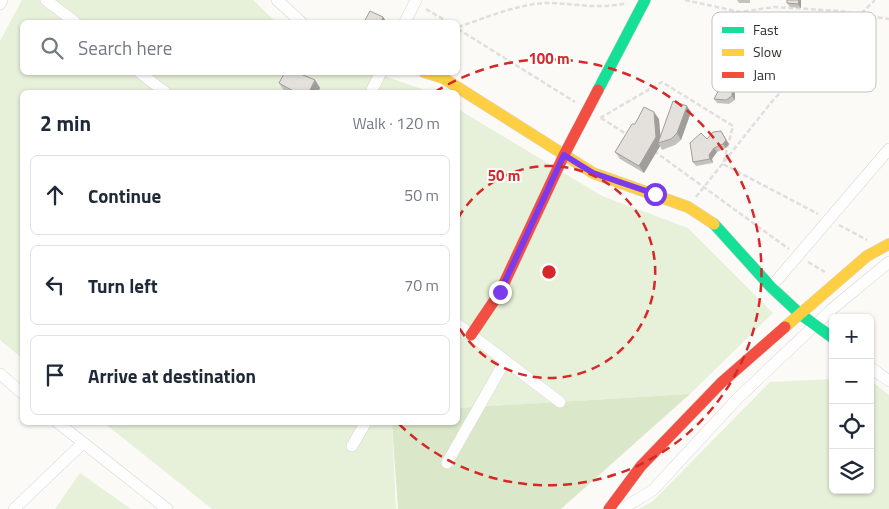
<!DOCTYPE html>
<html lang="en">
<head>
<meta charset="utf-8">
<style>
  :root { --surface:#fff; --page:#f2f2f3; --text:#1f2937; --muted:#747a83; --line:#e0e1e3 }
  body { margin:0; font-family:"Titillium Web",sans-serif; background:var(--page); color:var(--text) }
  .controls { position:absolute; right:15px; bottom:15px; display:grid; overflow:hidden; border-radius:8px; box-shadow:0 1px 4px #0004 }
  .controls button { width:45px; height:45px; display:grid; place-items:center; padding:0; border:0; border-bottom:1px solid var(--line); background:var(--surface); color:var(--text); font:25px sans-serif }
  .stop { position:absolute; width:15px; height:15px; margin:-11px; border:4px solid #7c3aed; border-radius:50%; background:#fff }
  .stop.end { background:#7c3aed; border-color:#fff; box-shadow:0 1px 5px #0008 }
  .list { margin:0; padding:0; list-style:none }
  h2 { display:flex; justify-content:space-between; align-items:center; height:65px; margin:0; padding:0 20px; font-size:21px }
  h2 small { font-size:16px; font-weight:400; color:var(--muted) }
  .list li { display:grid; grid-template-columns:32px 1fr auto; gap:15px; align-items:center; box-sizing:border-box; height:80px; margin:0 10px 10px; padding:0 10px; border:1px solid var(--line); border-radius:8px }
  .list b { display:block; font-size:19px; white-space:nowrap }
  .list em { font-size:16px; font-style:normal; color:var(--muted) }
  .icon { flex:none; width:28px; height:28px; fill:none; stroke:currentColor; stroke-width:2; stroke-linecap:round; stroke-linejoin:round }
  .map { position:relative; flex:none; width:889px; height:509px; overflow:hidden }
  .search { position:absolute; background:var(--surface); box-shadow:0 1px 4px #0004; left:20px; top:20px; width:440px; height:55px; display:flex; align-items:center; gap:12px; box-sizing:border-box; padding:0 18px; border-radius:8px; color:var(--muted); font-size:19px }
  .panel { position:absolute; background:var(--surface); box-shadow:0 1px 4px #0004; left:20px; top:90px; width:440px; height:335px; border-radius:8px }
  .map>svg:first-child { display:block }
</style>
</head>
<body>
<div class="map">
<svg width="889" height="509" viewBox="0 0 889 509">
  <rect width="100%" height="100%" fill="#fcfaf7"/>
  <g fill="#e7f0d9">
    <polygon points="22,0 253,0 276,22 22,22 22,72 376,73 430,92 22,92 22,358 0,340 0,41"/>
    <polygon points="458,109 602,196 688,228 773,313 690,394 458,408"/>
    <polygon points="833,379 833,490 870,490 870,380 889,395 889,509 639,509 653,501 770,382"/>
    <polygon points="104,423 392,423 396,509 212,509"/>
    <polygon points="80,473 131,509 55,509"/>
  </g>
  <polygon fill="#dae7c8" points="690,394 561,509 398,509 392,423 458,422 458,408"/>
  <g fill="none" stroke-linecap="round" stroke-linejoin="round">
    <g stroke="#d8d5d1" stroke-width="12">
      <g id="street">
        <polyline points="46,0 75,22"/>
        <polyline points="277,0 301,22"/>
        <polyline points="0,4 2,0"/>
        <polyline points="405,22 416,0"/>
        <polyline points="139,72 165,92"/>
        <polyline points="371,92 381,72"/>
        <polyline points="771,287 889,149"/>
        <polyline points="458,325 560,402"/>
        <polyline points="870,367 889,381"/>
        <polyline points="0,374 22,393"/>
        <polyline points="57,422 167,509"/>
        <polyline points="352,446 366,422"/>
        <polyline points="447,463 505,361"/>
        <polyline points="14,509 83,443"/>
        <polyline points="622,509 653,490 737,399 832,309 889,262"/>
      </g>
    </g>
    <g stroke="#d8d5d1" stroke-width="12">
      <g id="fast">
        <polyline points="598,90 645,0"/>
        <polyline points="714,224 771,287 800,314 833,338"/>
      </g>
    </g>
    <g stroke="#d8d5d1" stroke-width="12">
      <g id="slow">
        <polyline points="424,72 443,78 593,173 688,207 714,224"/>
        <polyline points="785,327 867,256 889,244"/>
      </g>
    </g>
    <g stroke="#d8d5d1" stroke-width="12">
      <g id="jam">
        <polyline points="471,335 500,292 564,155 598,90"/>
        <polyline points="609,509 641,466 721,383 785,327"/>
      </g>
    </g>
    <g stroke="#e0dfde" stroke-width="2.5" stroke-dasharray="5 2.5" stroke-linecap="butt">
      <polyline points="685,0 740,12 774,7 840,11 889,19"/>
      <polyline points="426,9 448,22"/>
      <path d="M458,27C486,18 517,4 547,3C574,3 599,10 627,3"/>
      <polyline points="458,29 575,102"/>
      <polyline points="600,118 662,82 733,126 723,164 818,214"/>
      <polyline points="601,118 628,135"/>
      <polyline points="654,151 789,249"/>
      <polyline points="696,197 774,99 875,0"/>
      <polyline points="839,225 867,240"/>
      <polyline points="808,262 825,272"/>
    </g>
    <use href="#street" stroke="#fffefe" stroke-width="11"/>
    <use href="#fast" stroke="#16e098" stroke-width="11"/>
    <use href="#slow" stroke="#ffcf43" stroke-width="11"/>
    <use href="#jam" stroke="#f24e42" stroke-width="11"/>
  </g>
  <g fill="#c4c2be">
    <polygon points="737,0 750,0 750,3 739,3"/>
    <polygon points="787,0 801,0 801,8 790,7 787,3"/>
    <polygon points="762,56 797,62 803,70 798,79 789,75 783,88 779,92 769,92 764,84 767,64"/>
    <polygon points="734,75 730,87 735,93 735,100 729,104 717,103 714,99"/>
    <polygon points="315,80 320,88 318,92 287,92 284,91 279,83"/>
    <polygon points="691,112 681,140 675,145 662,150 660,146 644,173 620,159 615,152 635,124 659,119 660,136"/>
    <polygon points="707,139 729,144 726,148 717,152 712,159 713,163 696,166 693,162"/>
  </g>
  <g fill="#a09e9b">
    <polygon points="799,0 801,0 801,8 798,4"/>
    <polygon points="383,17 387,22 381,22"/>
    <polygon points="797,62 803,70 798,79 792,72"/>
    <polygon points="784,67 789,75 783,88 778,80"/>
    <polygon points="732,71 734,75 730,88 728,84"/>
    <polygon points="315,80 320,88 318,92 309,92"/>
    <polygon points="732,89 735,93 735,100 732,96"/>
    <polygon points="687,106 691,112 681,140 677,133"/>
    <polygon points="654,112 659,119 661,142 658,143 660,146 644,173 639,166"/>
    <polygon points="721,131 729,144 726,148 723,144"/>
    <polygon points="714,148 717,152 712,159 713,163 710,159 709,155"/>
  </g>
  <g fill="#e4e1dd" stroke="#a09e9b">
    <polygon points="787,0 799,0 798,4 787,3"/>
    <polygon points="370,11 383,17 381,22 364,22"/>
    <polygon points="726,67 732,71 728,84 732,89 732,96 726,100 714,99 722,84 718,73 722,68"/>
    <polygon points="285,72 296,72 315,80 309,92 295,92 279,83"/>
    <polygon points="673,101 687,106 677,133 671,139 658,143"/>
    <polygon points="644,107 654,112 656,137 639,166 615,152 632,124 635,124"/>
    <polygon points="721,131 726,140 723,144 714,148 709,155 710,159 693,162 690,143 701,133 707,139 713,132"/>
  </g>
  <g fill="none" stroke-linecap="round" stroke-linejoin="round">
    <polyline stroke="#7c3aed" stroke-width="6" points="500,292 564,155 593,173 655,194"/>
  </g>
  <g fill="none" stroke="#d62828" stroke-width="2.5" stroke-dasharray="9 6">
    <path d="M458 218A106 106 0 1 1 458 326"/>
    <path d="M435 92A213 213 0 1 1 398 423"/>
  </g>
  <rect x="712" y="12" width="164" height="80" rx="8" fill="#fff" stroke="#c3c2c0" stroke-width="1"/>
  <rect x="722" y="27" width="22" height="6" fill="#16e098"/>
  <rect x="722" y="49" width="22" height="7" fill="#ffcf43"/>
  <rect x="722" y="72" width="22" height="6" fill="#f24e42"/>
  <g font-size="14" fill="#36322d">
    <text x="753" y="35">Fast</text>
    <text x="753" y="57">Slow</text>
    <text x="753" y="80">Jam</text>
  </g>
  <circle cx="549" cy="272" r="8" fill="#d62828" stroke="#fff" stroke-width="2.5"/>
  <g font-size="15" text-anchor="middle" font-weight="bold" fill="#d62828" stroke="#fff" stroke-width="4" stroke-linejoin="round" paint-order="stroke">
    <text x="549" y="64">100 m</text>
    <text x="504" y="181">50 m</text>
  </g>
</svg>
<div class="controls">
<button>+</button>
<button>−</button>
<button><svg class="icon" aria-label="locate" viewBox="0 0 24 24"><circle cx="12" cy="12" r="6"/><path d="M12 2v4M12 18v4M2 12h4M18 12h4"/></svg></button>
<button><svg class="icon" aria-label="layers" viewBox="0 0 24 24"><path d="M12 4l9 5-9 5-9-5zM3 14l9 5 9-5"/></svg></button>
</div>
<div class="stop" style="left:655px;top:194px"></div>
<div class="stop end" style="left:500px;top:292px"></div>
<div class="search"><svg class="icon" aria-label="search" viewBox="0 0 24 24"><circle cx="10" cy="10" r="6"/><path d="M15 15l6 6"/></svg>Search here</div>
<section class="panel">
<h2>2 min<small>Walk · 120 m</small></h2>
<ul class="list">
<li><svg class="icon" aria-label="ahead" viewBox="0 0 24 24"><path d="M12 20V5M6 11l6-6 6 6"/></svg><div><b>Continue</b></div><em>50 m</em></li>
<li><svg class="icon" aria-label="left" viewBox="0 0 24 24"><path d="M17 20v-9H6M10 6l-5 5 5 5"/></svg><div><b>Turn left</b></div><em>70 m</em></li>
<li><svg class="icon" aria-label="arrive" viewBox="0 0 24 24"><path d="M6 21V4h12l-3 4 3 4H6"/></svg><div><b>Arrive at destination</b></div></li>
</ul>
</section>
</div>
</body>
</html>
